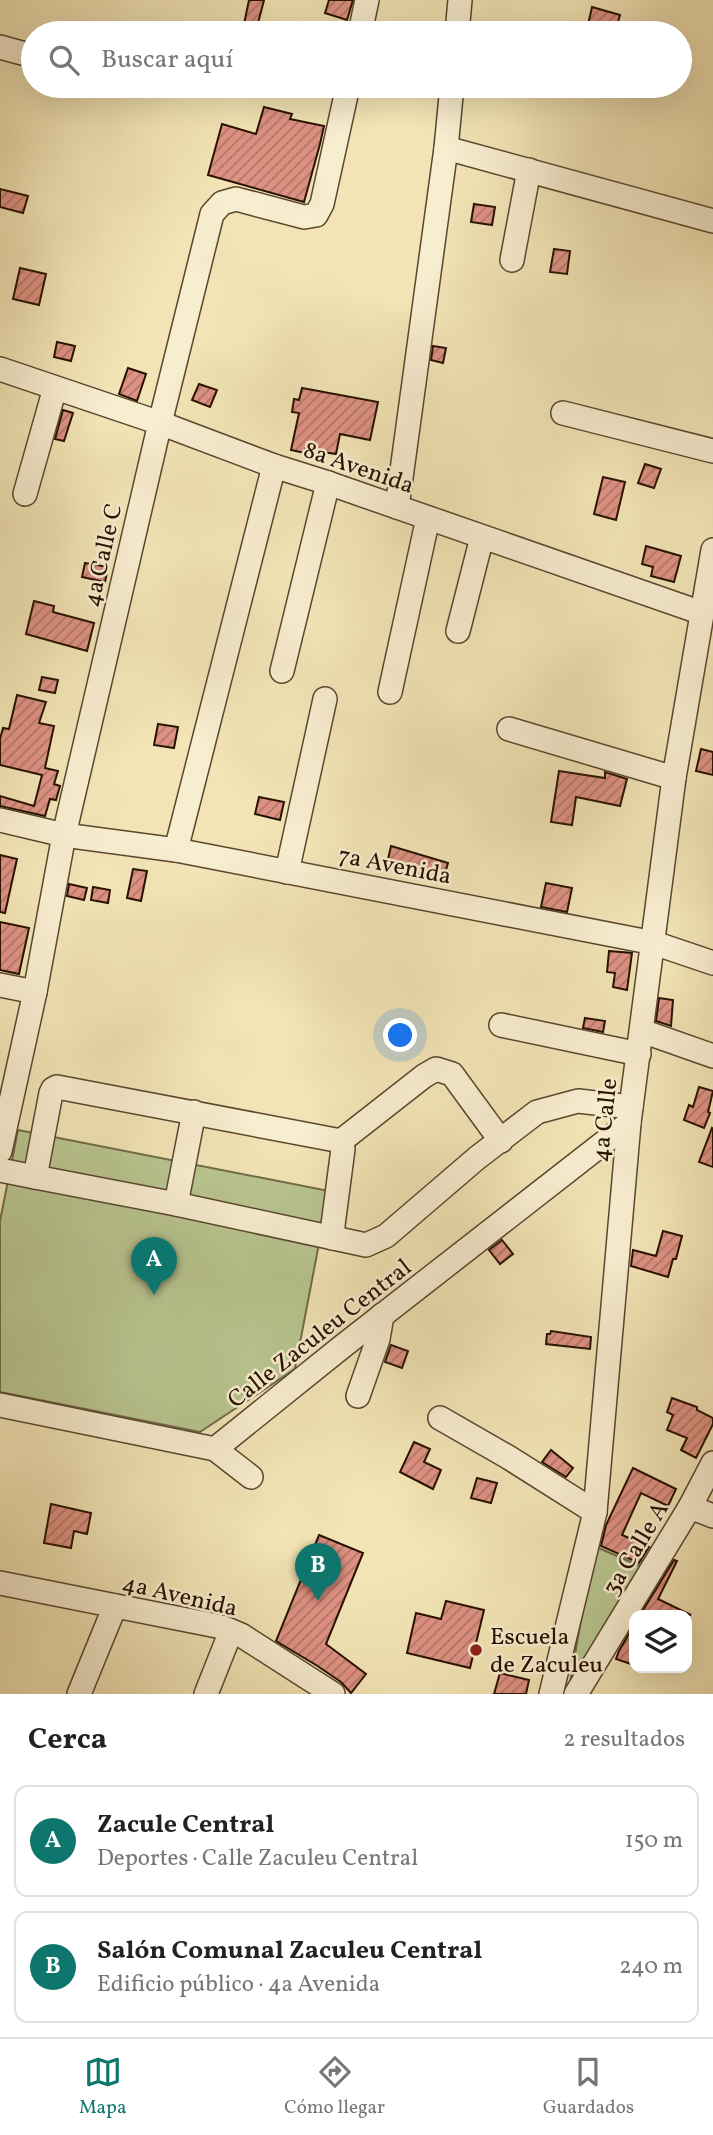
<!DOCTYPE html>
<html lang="es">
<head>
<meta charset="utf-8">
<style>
  :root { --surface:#fff; --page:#f6f6f6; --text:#222; --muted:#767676; --line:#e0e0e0; --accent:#0f766e }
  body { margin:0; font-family:Vollkorn,serif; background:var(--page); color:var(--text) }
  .controls { position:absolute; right:21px; bottom:21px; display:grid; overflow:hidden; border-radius:14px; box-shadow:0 7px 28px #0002 }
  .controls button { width:63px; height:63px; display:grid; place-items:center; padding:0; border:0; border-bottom:2px solid var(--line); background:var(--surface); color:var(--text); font:35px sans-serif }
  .you { position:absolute; left:401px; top:1036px; width:24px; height:24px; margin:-18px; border:5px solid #fff; border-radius:50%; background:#1a73e8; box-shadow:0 0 0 10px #1a73e833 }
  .badge { display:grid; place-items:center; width:46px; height:46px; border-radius:50%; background:var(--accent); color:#fff; font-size:23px; font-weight:700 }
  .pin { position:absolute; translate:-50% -58px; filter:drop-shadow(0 2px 4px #0008) }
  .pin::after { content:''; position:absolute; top:37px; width:24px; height:21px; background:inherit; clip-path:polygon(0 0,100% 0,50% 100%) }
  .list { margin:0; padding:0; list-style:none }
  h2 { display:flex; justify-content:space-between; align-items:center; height:91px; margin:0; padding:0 28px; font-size:30px }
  h2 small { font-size:23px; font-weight:400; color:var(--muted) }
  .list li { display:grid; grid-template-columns:46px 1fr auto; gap:21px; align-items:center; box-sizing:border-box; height:112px; margin:0 14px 14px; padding:0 14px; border:2px solid var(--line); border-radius:14px }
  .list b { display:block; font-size:26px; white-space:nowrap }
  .list p { margin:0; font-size:23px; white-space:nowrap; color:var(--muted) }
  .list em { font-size:23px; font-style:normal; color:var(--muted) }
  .icon { flex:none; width:38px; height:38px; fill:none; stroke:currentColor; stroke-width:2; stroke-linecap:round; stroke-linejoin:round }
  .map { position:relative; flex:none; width:713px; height:1694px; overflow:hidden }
  .search { position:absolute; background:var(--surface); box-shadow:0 7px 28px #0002; left:21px; right:21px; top:21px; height:77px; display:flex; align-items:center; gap:18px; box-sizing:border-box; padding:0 24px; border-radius:38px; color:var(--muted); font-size:26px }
  .sheet { height:343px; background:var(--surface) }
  nav { display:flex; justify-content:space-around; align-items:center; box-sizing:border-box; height:98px; border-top:2px solid var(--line); background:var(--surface); font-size:19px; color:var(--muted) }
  nav a { display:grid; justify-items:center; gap:4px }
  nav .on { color:var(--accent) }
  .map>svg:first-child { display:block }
</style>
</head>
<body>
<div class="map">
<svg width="713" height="1694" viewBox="0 0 713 1694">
  <defs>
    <pattern id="building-hatch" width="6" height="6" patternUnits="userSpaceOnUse" patternTransform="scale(1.75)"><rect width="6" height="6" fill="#de9283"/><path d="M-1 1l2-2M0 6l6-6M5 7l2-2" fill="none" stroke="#b47669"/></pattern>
  </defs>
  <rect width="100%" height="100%" fill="#f2e4b5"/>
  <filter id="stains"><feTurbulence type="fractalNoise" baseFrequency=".00286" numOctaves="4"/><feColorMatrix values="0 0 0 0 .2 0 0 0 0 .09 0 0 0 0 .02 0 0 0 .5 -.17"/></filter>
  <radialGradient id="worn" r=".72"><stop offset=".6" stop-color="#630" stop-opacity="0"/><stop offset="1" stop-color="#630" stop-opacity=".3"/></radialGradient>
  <g fill="#b8c590" stroke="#706b49" stroke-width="2">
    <polygon points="18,1130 329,1191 295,1369 200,1432 0,1392 0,1221"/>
    <polygon points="594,1546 654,1572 568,1694"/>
  </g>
  <g fill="url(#building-hatch)" stroke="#281102" stroke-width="2">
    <polygon points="249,0 264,0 257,27 244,24"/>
    <polygon points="329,0 353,0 347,20 325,13"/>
    <polygon points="592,7 620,15 615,32 588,25"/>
    <polygon points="264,107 292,114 290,119 324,126 320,144 304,202 208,175 222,124 256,134"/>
    <polygon points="0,189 28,196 23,213 0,207"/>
    <polygon points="474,204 495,207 492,225 471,222"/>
    <polygon points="554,249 570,251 567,274 550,272"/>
    <polygon points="20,268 46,274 39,305 13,299"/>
    <polygon points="57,342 75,346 71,361 54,357"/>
    <polygon points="433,346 446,348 443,363 431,360"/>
    <polygon points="128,368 146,374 137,401 119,394"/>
    <polygon points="199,384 217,390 210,407 192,400"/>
    <polygon points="302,388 378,402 370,440 340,434 336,454 305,449 305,453 291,450 299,413 292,412 294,399 299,400"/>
    <polygon points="63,410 73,413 64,441 55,439"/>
    <polygon points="645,464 661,469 654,488 638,483"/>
    <polygon points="603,477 625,482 616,520 594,514"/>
    <polygon points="646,546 681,556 674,582 651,576 653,567 642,564"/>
    <polygon points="85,563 108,567 105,582 82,577"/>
    <polygon points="34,601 54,606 53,612 94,623 87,651 26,634"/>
    <polygon points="42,677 58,680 55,693 39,690"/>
    <polygon points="17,695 46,702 39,723 54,726 45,768 58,771 54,784 60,786 56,800 50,799 45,816 0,806 0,796 34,806 42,775 0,765 0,739 3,728 9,729"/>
    <polygon points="158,724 178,727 174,748 154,745"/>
    <polygon points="701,749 713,752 713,775 696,771"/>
    <polygon points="559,771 605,778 605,772 627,779 620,806 576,797 572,825 551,822"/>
    <polygon points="259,797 284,802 280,820 255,814"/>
    <polygon points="391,846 448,863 443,881 387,864"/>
    <polygon points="0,855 17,859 5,913 0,912"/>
    <polygon points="133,869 147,871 141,901 127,898"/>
    <polygon points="546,883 572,888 567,912 541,907"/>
    <polygon points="69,884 87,888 84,900 67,896"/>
    <polygon points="93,887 110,890 108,903 91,900"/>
    <polygon points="0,922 29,928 19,974 0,970"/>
    <polygon points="609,951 632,953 627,990 613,987 615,973 607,972"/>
    <polygon points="659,998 673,1000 671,1026 656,1021"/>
    <polygon points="585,1018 605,1021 603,1032 583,1028"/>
    <polygon points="699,1087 713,1091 708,1112 710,1113 704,1128 684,1120 689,1105 693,1107"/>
    <polygon points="712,1128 713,1129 713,1167 699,1162"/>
    <polygon points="663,1231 682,1236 676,1259 673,1259 668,1277 631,1266 633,1250 656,1256"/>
    <polygon points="502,1240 513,1254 500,1264 489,1250"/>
    <polygon points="551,1331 591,1337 590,1349 546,1344 547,1334 550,1334"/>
    <polygon points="391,1345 408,1351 402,1368 385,1362"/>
    <polygon points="672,1398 697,1407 697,1410 713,1418 713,1424 696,1458 681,1450 687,1438 667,1430 673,1415 667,1412"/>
    <polygon points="414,1442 430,1449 424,1462 441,1470 433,1489 400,1472"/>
    <polygon points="551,1450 573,1468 566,1477 542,1462"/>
    <polygon points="633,1468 676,1489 668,1506 641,1493 622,1535 649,1547 639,1563 601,1546 606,1525"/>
    <polygon points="477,1478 497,1483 491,1503 471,1498"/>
    <polygon points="51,1504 91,1513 87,1534 74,1531 71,1548 44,1543"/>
    <polygon points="319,1535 363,1553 326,1644 366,1674 351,1693 341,1682 316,1665 276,1641"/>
    <polygon points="674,1560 677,1561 658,1599 691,1615 640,1615"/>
    <polygon points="446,1601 484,1610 470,1668 407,1653 416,1613 441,1619"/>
    <polygon points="634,1625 634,1665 616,1659 619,1651"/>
    <polygon points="500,1673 529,1680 526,1694 494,1694"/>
  </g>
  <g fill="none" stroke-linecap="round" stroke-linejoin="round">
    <g stroke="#5a462f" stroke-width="26">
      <g id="minor">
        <polyline points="360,33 367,0"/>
        <polyline points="457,33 460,0"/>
        <polyline points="0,47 33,56"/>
        <polyline points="446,148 713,221"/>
        <polyline points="512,260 529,170"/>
        <polyline points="0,369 160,423 274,466 328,483 702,613"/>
        <polyline points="563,413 713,451"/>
        <polyline points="25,494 55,388"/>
        <polyline points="397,507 446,148 452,86"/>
        <polyline points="458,631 482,537"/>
        <polyline points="282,671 328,483"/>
        <polyline points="390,692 428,518"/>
        <polyline points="509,729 674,778"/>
        <polyline points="0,820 64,835 176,850 654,943 713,963"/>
        <polyline points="176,850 274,466"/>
        <polyline points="287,872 325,699"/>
        <polyline points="0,985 35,992"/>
        <polyline points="501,1025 639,1054"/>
        <polyline points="642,1031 713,1056"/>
        <polyline points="501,1141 452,1074 436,1069 424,1076 341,1141 57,1087 53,1089 51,1093 35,1177 176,1204 366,1245 386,1236 477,1158 537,1112 578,1101 631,1107"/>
        <polyline points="0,1151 35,992 64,835 160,423 212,214 222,203 236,199 304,217 316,215 322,204 348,86"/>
        <polyline points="0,1170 35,1177"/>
        <polyline points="176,1204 194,1112"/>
        <polyline points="333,1238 333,1225 343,1149 341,1141"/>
        <polyline points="358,1396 378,1339 382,1315"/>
        <polyline points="0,1405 215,1449 343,1346 629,1123"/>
        <polyline points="440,1418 508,1457 595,1512"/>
        <polyline points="215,1449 251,1477"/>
        <polyline points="690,1507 713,1516"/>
        <polyline points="0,1583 222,1627 241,1635 333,1694"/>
        <polyline points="79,1694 115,1606"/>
        <polyline points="206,1694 231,1631"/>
        <polyline points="551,1694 595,1512 629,1123 674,778 713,550"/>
        <polyline points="576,1694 690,1507 713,1463"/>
      </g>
    </g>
    <use href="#minor" stroke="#f7edcf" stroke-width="23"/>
  </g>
  <circle fill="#8f2418" stroke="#f7edcf" stroke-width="2.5" cx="476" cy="1650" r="7"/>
  <g text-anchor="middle" stroke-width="5" stroke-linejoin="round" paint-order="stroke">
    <g font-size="24" fill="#281102" stroke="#f7edcf">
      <text transform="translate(359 467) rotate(19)" y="8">8a Avenida</text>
      <text transform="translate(102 555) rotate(-77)" y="8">4a Calle C</text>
      <text transform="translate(395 865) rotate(11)" y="8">7a Avenida</text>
      <text transform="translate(604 1120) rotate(-84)" y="8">4a Calle</text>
      <text transform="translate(319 1333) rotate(-38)" y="8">Calle Zaculeu Central</text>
      <text transform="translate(635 1548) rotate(-59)" y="8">3a Calle A</text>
      <text transform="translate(180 1595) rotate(13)" y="8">4a Avenida</text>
    </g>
    <g font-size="24" fill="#281102" stroke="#f7edcf" text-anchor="start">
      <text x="490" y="1644">Escuela<tspan x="490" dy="28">de Zaculeu</tspan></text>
    </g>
  </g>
  <rect width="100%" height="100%" filter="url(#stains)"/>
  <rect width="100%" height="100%" fill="url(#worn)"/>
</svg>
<div class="controls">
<button><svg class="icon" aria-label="layers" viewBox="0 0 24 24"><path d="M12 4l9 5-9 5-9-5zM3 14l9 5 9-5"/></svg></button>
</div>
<div class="you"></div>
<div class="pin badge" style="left:154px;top:1295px">A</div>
<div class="pin badge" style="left:318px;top:1601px">B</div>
<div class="search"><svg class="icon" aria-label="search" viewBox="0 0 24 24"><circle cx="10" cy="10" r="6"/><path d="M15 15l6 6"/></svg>Buscar aquí</div>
</div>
<section class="sheet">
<h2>Cerca<small>2 resultados</small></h2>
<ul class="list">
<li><span class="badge">A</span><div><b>Zacule Central</b><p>Deportes · Calle Zaculeu Central</p></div><em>150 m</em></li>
<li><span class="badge">B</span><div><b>Salón Comunal Zaculeu Central</b><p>Edificio público · 4a Avenida</p></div><em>240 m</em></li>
</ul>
</section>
<nav>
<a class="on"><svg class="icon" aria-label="map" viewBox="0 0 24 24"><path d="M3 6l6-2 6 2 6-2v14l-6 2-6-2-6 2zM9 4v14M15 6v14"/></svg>Mapa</a>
<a><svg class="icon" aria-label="directions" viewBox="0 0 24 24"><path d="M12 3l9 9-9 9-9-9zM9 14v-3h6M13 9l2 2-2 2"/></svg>Cómo llegar</a>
<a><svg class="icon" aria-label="saved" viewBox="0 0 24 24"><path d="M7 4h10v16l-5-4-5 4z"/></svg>Guardados</a>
</nav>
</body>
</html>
